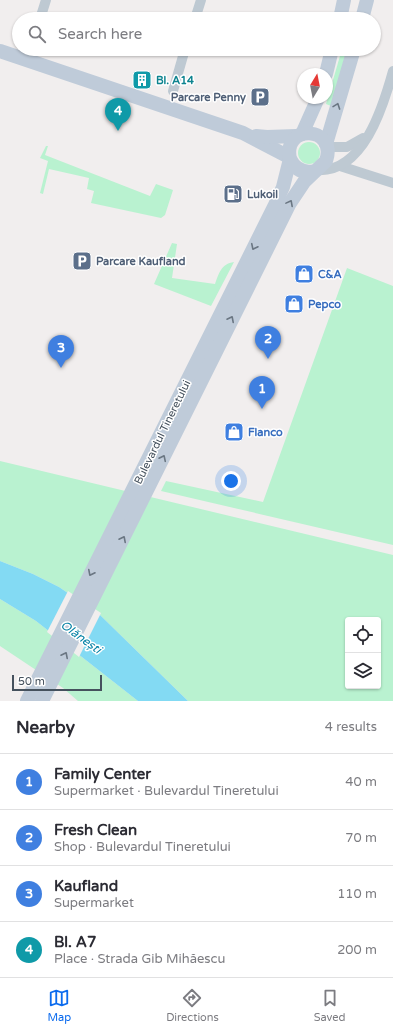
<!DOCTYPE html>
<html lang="en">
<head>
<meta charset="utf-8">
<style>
  :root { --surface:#fff; --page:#f7f7f7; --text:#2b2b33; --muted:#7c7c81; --line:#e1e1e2; --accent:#0b6bee }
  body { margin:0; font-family:"Varela Round",sans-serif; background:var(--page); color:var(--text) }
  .controls { position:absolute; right:12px; bottom:12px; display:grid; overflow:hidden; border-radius:4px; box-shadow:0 1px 3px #0004 }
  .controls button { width:36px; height:36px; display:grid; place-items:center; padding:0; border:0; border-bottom:1px solid var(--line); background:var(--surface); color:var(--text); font:20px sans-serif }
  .compass { position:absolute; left:297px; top:68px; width:36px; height:36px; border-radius:50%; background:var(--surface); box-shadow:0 1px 3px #0004; rotate:10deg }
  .scale { position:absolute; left:12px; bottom:10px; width:90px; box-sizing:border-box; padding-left:4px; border:2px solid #45515d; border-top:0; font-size:11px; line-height:14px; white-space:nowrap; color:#45515d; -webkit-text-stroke:3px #fff; paint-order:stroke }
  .you { position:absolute; left:231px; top:481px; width:14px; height:14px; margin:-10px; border:3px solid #fff; border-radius:50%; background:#1a73e8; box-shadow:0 0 0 6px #1a73e833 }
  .badge { display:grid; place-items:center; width:26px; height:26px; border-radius:50%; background:var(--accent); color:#fff; font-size:13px; font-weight:700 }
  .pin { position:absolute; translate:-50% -33px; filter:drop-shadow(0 1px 2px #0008) }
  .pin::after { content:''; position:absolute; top:21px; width:14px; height:12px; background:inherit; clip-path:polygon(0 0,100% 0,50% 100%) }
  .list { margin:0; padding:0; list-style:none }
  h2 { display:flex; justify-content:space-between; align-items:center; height:52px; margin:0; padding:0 16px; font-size:17px }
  h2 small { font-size:13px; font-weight:400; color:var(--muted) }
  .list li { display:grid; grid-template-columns:26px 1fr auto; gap:12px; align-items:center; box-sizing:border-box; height:56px; padding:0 16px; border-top:1px solid var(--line) }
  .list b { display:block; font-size:15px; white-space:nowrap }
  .list p { margin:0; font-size:13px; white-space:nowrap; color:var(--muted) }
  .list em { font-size:13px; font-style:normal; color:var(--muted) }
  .icon { flex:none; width:22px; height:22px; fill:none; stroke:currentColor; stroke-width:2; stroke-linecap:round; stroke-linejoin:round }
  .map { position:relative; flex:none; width:393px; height:701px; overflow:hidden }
  .search { position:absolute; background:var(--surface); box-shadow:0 1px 3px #0004; left:12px; right:12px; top:12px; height:44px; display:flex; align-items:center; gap:10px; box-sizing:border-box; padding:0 14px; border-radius:22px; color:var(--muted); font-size:15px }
  .sheet { height:276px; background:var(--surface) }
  nav { display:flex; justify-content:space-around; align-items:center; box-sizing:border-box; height:56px; border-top:1px solid var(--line); background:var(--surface); font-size:11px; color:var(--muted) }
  nav a { display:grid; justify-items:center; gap:2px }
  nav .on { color:var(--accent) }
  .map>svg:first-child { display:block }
</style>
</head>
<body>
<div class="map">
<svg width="393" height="701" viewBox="0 0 393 701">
  <rect width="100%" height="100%" fill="#f1eeee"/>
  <g fill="#b9f2d0" fill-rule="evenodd">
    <polygon points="342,49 349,49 331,106 326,104"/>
    <circle cx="309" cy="153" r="11"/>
    <polygon points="46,146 48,146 45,155 150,196 156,184 173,190 165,215 161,218 91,203 94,191 87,189 89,178 49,169 43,194 40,193 48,161 40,158"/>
    <path d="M172,243L177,244L172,278L215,284C219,273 221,264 234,262L211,306L154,284Z"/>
    <polygon points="347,268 393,286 393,545 161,491 166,481 263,502"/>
    <path d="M0,461L393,555V701H188L100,615L59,587L33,574L0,561ZM348,620H378V686H348Z"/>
    <polygon points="0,599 36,621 138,701 78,701 63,688 0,646"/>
  </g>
  <polygon fill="#83daf3" points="0,561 33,574 59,587 100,615 188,701 138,701 36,621 0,599"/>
  <polygon fill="#f1eeee" points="68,591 101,613 79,657 47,632"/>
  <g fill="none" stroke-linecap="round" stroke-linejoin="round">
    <g stroke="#bec9d2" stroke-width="10">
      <polyline points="40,19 46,0"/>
      <polyline points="195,19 201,0"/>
      <polyline points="27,60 31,49"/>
      <polyline points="173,91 185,49"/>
      <polyline points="327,147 347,147 363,138"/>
      <polyline points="340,166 393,183"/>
      <path d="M316,170C363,174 383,107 393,71"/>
    </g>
    <g stroke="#bfcbd9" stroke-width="14">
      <polyline points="340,19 344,0"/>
      <polyline points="362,19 367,0"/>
      <polyline points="0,51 243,133 289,157"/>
      <polyline points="326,74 332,49"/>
      <polyline points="302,134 318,98"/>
      <polyline points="256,136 267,137 297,136"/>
      <polyline points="326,144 354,49"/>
      <polyline points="27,701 274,207 283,187 290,159"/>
      <path d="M42,701L290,203L304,182L326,161C338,126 282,123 290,159C295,169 303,174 315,171"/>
    </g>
  </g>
  <defs><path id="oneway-chevron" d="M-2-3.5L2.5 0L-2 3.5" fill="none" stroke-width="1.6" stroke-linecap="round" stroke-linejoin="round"/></defs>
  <g stroke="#6a7682">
    <use href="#oneway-chevron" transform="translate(337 106) rotate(-70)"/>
    <use href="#oneway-chevron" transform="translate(290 203) rotate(-62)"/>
    <use href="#oneway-chevron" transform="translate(254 247) rotate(116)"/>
    <use href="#oneway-chevron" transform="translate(231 319) rotate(-63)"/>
    <use href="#oneway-chevron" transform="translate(163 458) rotate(-64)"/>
    <use href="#oneway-chevron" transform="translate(123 539) rotate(-63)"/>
    <use href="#oneway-chevron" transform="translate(91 573) rotate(117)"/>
    <use href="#oneway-chevron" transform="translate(65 655) rotate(-63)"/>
  </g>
  <defs>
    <g id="building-square" transform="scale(1)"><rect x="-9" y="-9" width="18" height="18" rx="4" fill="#0f9aa8" stroke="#fff"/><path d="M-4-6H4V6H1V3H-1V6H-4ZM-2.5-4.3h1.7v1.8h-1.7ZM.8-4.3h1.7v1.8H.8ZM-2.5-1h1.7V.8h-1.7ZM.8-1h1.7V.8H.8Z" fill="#fff"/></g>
    <g id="parking-square" transform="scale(1)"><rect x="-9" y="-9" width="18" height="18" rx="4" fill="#5c6f8a" stroke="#fff"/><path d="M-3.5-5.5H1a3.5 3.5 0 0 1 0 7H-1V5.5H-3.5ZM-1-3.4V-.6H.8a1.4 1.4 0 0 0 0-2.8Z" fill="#fff"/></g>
    <g id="fuel-square" transform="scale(1)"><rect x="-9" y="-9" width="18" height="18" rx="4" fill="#5c6f8a" stroke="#fff"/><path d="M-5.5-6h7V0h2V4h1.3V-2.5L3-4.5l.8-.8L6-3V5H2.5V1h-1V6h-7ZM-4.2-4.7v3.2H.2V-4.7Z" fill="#fff"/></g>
    <g id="shop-square" transform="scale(1)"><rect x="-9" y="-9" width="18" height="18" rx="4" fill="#3f7fe0" stroke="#fff"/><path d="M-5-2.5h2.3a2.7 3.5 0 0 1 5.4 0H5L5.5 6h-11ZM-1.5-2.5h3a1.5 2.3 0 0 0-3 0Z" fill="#fff"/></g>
  </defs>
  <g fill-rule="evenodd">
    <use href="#building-square" x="142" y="80"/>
    <use href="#parking-square" x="260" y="97"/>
    <use href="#fuel-square" x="233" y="194"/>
    <use href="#parking-square" x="82" y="261"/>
    <use href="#shop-square" x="304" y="274"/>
    <use href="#shop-square" x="294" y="304"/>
    <use href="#shop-square" x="234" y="432"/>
  </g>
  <g text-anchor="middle" stroke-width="3" stroke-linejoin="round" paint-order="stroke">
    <g font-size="11" font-weight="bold" fill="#0d838f" stroke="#fff" text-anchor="start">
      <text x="156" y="84">Bl. A14</text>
    </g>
    <g font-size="11" font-weight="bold" fill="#4e5e75" stroke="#fff" text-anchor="start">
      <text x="246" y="101" text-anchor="end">Parcare Penny</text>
      <text x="247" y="198">Lukoil</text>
      <text x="96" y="265">Parcare Kaufland</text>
    </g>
    <g font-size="11" font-weight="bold" fill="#366cbe" stroke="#fff" text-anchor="start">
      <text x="318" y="278">C&amp;A</text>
      <text x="308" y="308">Pepco</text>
      <text x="248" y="436">Flanco</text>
    </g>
    <g font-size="11" fill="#45515d" stroke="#fff">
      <text transform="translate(162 432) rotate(-64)" y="4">Bulevardul Tineretului</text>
    </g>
    <g font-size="12" font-style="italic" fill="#0380a4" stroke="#fff">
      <text transform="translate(81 637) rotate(36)" y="4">Olănești</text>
    </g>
  </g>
</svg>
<div class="controls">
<button><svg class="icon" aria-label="locate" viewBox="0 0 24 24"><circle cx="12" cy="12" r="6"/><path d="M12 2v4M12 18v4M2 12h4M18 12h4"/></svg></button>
<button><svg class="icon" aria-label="layers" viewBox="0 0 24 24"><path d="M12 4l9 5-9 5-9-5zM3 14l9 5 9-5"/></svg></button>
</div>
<svg class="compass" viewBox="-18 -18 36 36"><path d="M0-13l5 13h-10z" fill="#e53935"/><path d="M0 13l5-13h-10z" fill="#7c7c81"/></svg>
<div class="scale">50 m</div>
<div class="you"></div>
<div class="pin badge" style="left:262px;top:409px;background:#3f7fe0">1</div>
<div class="pin badge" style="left:268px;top:359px;background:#3f7fe0">2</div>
<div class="pin badge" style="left:61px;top:368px;background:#3f7fe0">3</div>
<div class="pin badge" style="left:118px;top:131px;background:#0f9aa8">4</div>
<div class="search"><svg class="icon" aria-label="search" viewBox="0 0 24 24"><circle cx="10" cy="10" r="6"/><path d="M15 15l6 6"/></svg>Search here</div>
</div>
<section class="sheet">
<h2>Nearby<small>4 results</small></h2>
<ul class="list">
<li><span class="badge" style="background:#3f7fe0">1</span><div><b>Family Center</b><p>Supermarket · Bulevardul Tineretului</p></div><em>40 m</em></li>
<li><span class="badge" style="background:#3f7fe0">2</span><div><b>Fresh Clean</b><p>Shop · Bulevardul Tineretului</p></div><em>70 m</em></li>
<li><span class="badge" style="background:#3f7fe0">3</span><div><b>Kaufland</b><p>Supermarket</p></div><em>110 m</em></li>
<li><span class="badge" style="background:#0f9aa8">4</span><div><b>Bl. A7</b><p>Place · Strada Gib Mihăescu</p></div><em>200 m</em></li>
</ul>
</section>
<nav>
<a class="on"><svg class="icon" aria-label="map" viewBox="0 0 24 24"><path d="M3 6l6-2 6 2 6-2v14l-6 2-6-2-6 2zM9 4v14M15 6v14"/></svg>Map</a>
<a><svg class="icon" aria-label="directions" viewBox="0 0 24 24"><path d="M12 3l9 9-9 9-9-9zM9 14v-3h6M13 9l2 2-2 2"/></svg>Directions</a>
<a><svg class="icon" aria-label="saved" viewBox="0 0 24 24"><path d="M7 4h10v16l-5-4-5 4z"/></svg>Saved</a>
</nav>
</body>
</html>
